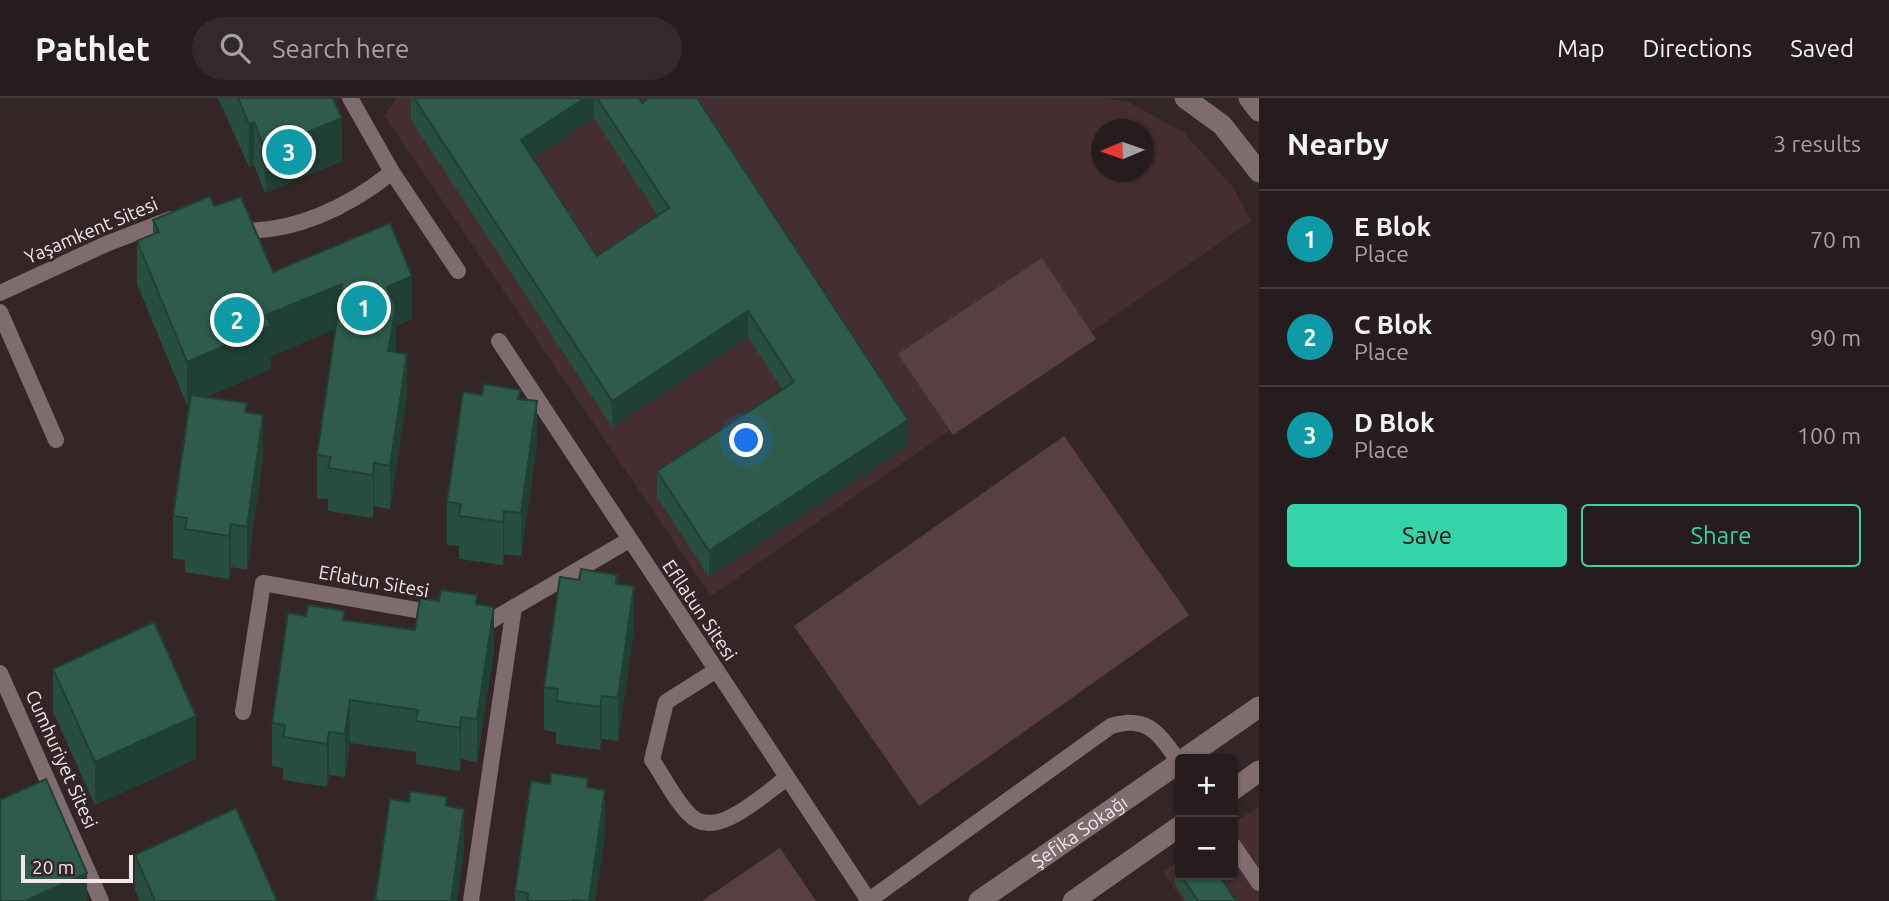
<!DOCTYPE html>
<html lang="en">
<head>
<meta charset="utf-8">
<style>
  :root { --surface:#271c1d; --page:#33292a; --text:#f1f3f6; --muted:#a4a1a4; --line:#433a3b; --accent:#34d4a8 }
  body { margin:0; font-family:Ubuntu,sans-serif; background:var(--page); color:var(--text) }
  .controls { position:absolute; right:21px; bottom:21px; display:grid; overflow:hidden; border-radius:7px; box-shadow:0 2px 5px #0004 }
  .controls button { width:63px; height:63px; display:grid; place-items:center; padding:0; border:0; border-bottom:2px solid var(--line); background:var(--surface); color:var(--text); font:35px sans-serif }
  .compass { position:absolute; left:1091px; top:21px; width:63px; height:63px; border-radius:50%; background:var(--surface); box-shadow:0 2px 5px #0004; rotate:268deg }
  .scale { position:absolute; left:21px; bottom:18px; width:112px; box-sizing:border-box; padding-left:7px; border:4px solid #f2e8e9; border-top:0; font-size:19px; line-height:24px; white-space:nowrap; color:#f2e8e9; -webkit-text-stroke:5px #342527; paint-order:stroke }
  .you { position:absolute; left:747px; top:343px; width:24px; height:24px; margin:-18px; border:5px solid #fff; border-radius:50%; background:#1a73e8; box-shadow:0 0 0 10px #1a73e833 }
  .badge { display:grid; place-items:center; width:46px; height:46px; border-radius:50%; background:var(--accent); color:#fff; font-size:23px; font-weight:700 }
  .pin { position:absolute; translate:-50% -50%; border:4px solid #fff; box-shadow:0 2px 7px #0006 }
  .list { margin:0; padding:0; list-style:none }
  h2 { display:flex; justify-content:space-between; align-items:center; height:91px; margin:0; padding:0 28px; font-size:30px }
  h2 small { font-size:23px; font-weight:400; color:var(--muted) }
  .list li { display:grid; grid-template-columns:46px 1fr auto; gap:21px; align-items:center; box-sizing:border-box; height:98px; padding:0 28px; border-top:2px solid var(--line) }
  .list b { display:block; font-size:26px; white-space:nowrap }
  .list p { margin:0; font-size:23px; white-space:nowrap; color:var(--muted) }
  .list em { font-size:23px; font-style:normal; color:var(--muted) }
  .actions { display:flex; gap:14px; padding:21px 28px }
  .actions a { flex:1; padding:16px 0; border:2px solid var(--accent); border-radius:7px; text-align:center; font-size:24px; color:var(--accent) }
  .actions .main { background:var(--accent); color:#111 }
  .icon { flex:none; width:38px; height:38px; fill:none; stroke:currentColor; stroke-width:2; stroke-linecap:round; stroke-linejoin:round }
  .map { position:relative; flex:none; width:1259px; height:803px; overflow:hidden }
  header { display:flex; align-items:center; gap:42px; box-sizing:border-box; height:98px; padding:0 35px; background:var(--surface); border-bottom:2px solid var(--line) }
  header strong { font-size:33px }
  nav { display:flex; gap:38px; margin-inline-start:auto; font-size:24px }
  .search { width:490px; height:63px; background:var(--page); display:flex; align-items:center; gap:18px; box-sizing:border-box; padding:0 24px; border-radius:38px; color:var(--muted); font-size:26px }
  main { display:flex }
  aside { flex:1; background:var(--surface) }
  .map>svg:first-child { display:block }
</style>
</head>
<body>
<header>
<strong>Pathlet</strong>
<div class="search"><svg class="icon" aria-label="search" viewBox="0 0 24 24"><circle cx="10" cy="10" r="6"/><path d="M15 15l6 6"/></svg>Search here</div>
<nav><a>Map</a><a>Directions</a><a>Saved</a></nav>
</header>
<main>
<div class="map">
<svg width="1259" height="803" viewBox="0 0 1259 803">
  <rect width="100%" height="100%" fill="#342527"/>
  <g fill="#442e32" fill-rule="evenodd">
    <path d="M397,0H1107L1129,4L1184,35L1232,88L1251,123L711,498L384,17ZM1101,32H1143V74H1101Z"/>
    <polygon points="1259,708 1259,803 1183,803 1163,774 1180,762 1180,777 1233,777 1233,726"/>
  </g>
  <g fill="#583f43">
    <polygon points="1042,160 1096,241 953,337 898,256"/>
    <polygon points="1064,338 1189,517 919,708 794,528"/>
    <polygon points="780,750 816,803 702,803"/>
  </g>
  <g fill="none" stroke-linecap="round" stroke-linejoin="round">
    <g stroke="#7e6c6e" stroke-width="16">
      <polyline points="350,0 392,74"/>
      <path d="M234,132C291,137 349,109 392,74L458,173"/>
      <polyline points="0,195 106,146 171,121"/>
      <polyline points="0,214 56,342"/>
      <polyline points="499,243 869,803"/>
      <polyline points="475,522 487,525 629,442"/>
      <path d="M715,573L666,604L652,662C664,679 674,701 689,716C715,745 763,696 787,680"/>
      <polyline points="0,575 101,803"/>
      <polyline points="243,614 263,485 439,516"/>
      <polyline points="1233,747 1259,785"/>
      <polyline points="471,803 514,509"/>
      <path d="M868,803L1111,628C1149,616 1160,638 1180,665"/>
    </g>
    <g stroke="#7e6c6e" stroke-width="21">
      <polyline points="1185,0 1222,27 1259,74"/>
      <polyline points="1249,0 1259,13"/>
      <polyline points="1184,661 1259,609"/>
      <polyline points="1233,692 1259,673"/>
      <path id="s1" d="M979,803L1180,664"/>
      <polyline points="1073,803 1180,728"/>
    </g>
  </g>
  <g fill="#284e41" fill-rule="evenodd">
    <polygon points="218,0 333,0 342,63 265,95 254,67 249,69"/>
    <path d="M411,0H639L908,348L709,479L657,399V373L782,291L748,239L612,329L411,22ZM594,20L658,118L597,158L533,60Z"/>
    <polygon points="214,108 273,174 412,221 396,228 396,254 407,299 390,411 374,408 373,420 328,413 328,401 317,400 317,357 335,231 271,258 271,271 206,299 247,315 263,360 247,472 231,469 229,481 185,474 185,462 173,461 173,418 190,306 187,307 137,186 137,143 153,136 153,122"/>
    <polygon points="482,297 520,301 537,346 521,458 504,456 503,467 459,461 459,448 447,447 447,404"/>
    <polygon points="617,486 634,531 618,643 602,641 600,652 556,646 556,634 544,632 544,589"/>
    <polygon points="477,506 494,552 477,664 461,661 460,673 416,666 416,654 350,645 345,679 329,677 327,689 283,682 283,670 272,668 272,625 306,518 345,522 415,532"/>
    <polygon points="53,571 196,661 95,707 53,614"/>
    <polygon points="550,686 588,690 605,735 595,803 515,803 515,793"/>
    <polygon points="135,757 277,803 140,803 135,792"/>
    <polygon points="1180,764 1180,777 1219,777 1236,803 1186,803 1175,786 1175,767"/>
  </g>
  <g fill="#204035">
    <polygon points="585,0 594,0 594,20 521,68 521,42"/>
    <polygon points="342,20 342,63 265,95 265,52"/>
    <polygon points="254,24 254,67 249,69 249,26"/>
    <polygon points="412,178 412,221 396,228 396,252 388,296 387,189"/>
    <polygon points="342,186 342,229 271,258 271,271 187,307 187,264 266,217"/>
    <polygon points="748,213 748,239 612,329 612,303"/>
    <polygon points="407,256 407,299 390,411 390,368"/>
    <polygon points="537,303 537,346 521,458 521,415"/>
    <polygon points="263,317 263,360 247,472 247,429"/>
    <polygon points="908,322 908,348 709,479 709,453"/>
    <polygon points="374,365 374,408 373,420 373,377"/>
    <polygon points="504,413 504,456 503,467 503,424"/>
    <polygon points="231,426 231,469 229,481 229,438"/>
    <polygon points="634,488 634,531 618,643 618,600"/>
    <polygon points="494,509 494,552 477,664 477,621"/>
    <polygon points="602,598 602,641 600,652 600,609"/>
    <polygon points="350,602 350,645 345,679 345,636"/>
    <polygon points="196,618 196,661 95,707 95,664"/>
    <polygon points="461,619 461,661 460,673 460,630"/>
    <polygon points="329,634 329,677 327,689 327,646"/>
    <polygon points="605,692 605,735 595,803 589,803"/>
    <polygon points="464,711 464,754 457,803 451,803"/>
    <polygon points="87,775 87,803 25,803"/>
  </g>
  <g fill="#2e5b4c" stroke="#204035" stroke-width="2">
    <polygon points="238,0 333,0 342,20 265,52 254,24 249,26"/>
    <polygon points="414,0 585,0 521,42 597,158 669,110 597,0 639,0 642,5 649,0 697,0 908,322 709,453 657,373 794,284 748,213 612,303"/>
    <polygon points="210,98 214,108 241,99 273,174 390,125 412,178 387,189 396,209 388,253 407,256 390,368 374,365 373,377 328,370 331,359 317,357 342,186 266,217 271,228 187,264 137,143 159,134 153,122"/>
    <polygon points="484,286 520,292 518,301 537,303 521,415 504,413 503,424 459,418 461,406 447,404 463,294 482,297"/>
    <polygon points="191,297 247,305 245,314 263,317 247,429 231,426 229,438 185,431 187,420 173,418"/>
    <polygon points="581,471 617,477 616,486 634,488 618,600 602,598 600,609 556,603 558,591 544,589 560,479 579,482"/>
    <polygon points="441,492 477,497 476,506 494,509 477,621 461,619 460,630 416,623 418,612 350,602 345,636 329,634 327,646 283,639 285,627 272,625 288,515 306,518 308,507 345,513 343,522 415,532 420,500 439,503"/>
    <polygon points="154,524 196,618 95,664 53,571"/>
    <polygon points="551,675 588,680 587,689 605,692 589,803 573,802 572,803 527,803 528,795 515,793 531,683 550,686"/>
    <polygon points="46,681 87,775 25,803 0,803 0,702"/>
    <polygon points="410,693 447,699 446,708 464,711 451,803 375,803 390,701 409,704"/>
    <polygon points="236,710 277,803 155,803 135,757"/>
    <polygon points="1180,764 1180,775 1175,767"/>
    <polygon points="1181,777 1219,777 1236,803 1198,803"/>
  </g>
  <g text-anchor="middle" stroke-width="6" stroke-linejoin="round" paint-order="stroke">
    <g font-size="19" fill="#f2e8e9" stroke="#342527">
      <text transform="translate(91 132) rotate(-23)" y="7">Yaşamkent Sitesi</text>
      <text transform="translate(374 483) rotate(10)" y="7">Eflatun Sitesi</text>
      <text transform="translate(700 512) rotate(56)" y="7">Efllatun Sitesi</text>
      <text transform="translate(62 661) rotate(66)" y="7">Cumhuriyet Sitesi</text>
      <text dy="7" stroke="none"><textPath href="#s1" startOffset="122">Şefika Sokağı</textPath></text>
    </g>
  </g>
</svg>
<div class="controls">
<button>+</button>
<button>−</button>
</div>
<svg class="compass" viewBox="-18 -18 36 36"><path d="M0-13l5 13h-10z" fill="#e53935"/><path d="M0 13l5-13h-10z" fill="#a4a1a4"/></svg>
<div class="scale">20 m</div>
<div class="you"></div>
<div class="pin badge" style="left:364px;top:210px;background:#0f9aa8">1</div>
<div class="pin badge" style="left:237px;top:222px;background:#0f9aa8">2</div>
<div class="pin badge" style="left:289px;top:54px;background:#0f9aa8">3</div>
</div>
<aside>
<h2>Nearby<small>3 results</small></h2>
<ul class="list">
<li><span class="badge" style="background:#0f9aa8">1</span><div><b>E Blok</b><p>Place</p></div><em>70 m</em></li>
<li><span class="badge" style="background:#0f9aa8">2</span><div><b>C Blok</b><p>Place</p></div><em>90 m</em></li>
<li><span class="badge" style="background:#0f9aa8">3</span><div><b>D Blok</b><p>Place</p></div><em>100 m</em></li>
</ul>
<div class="actions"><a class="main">Save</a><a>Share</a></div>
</aside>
</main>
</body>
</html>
